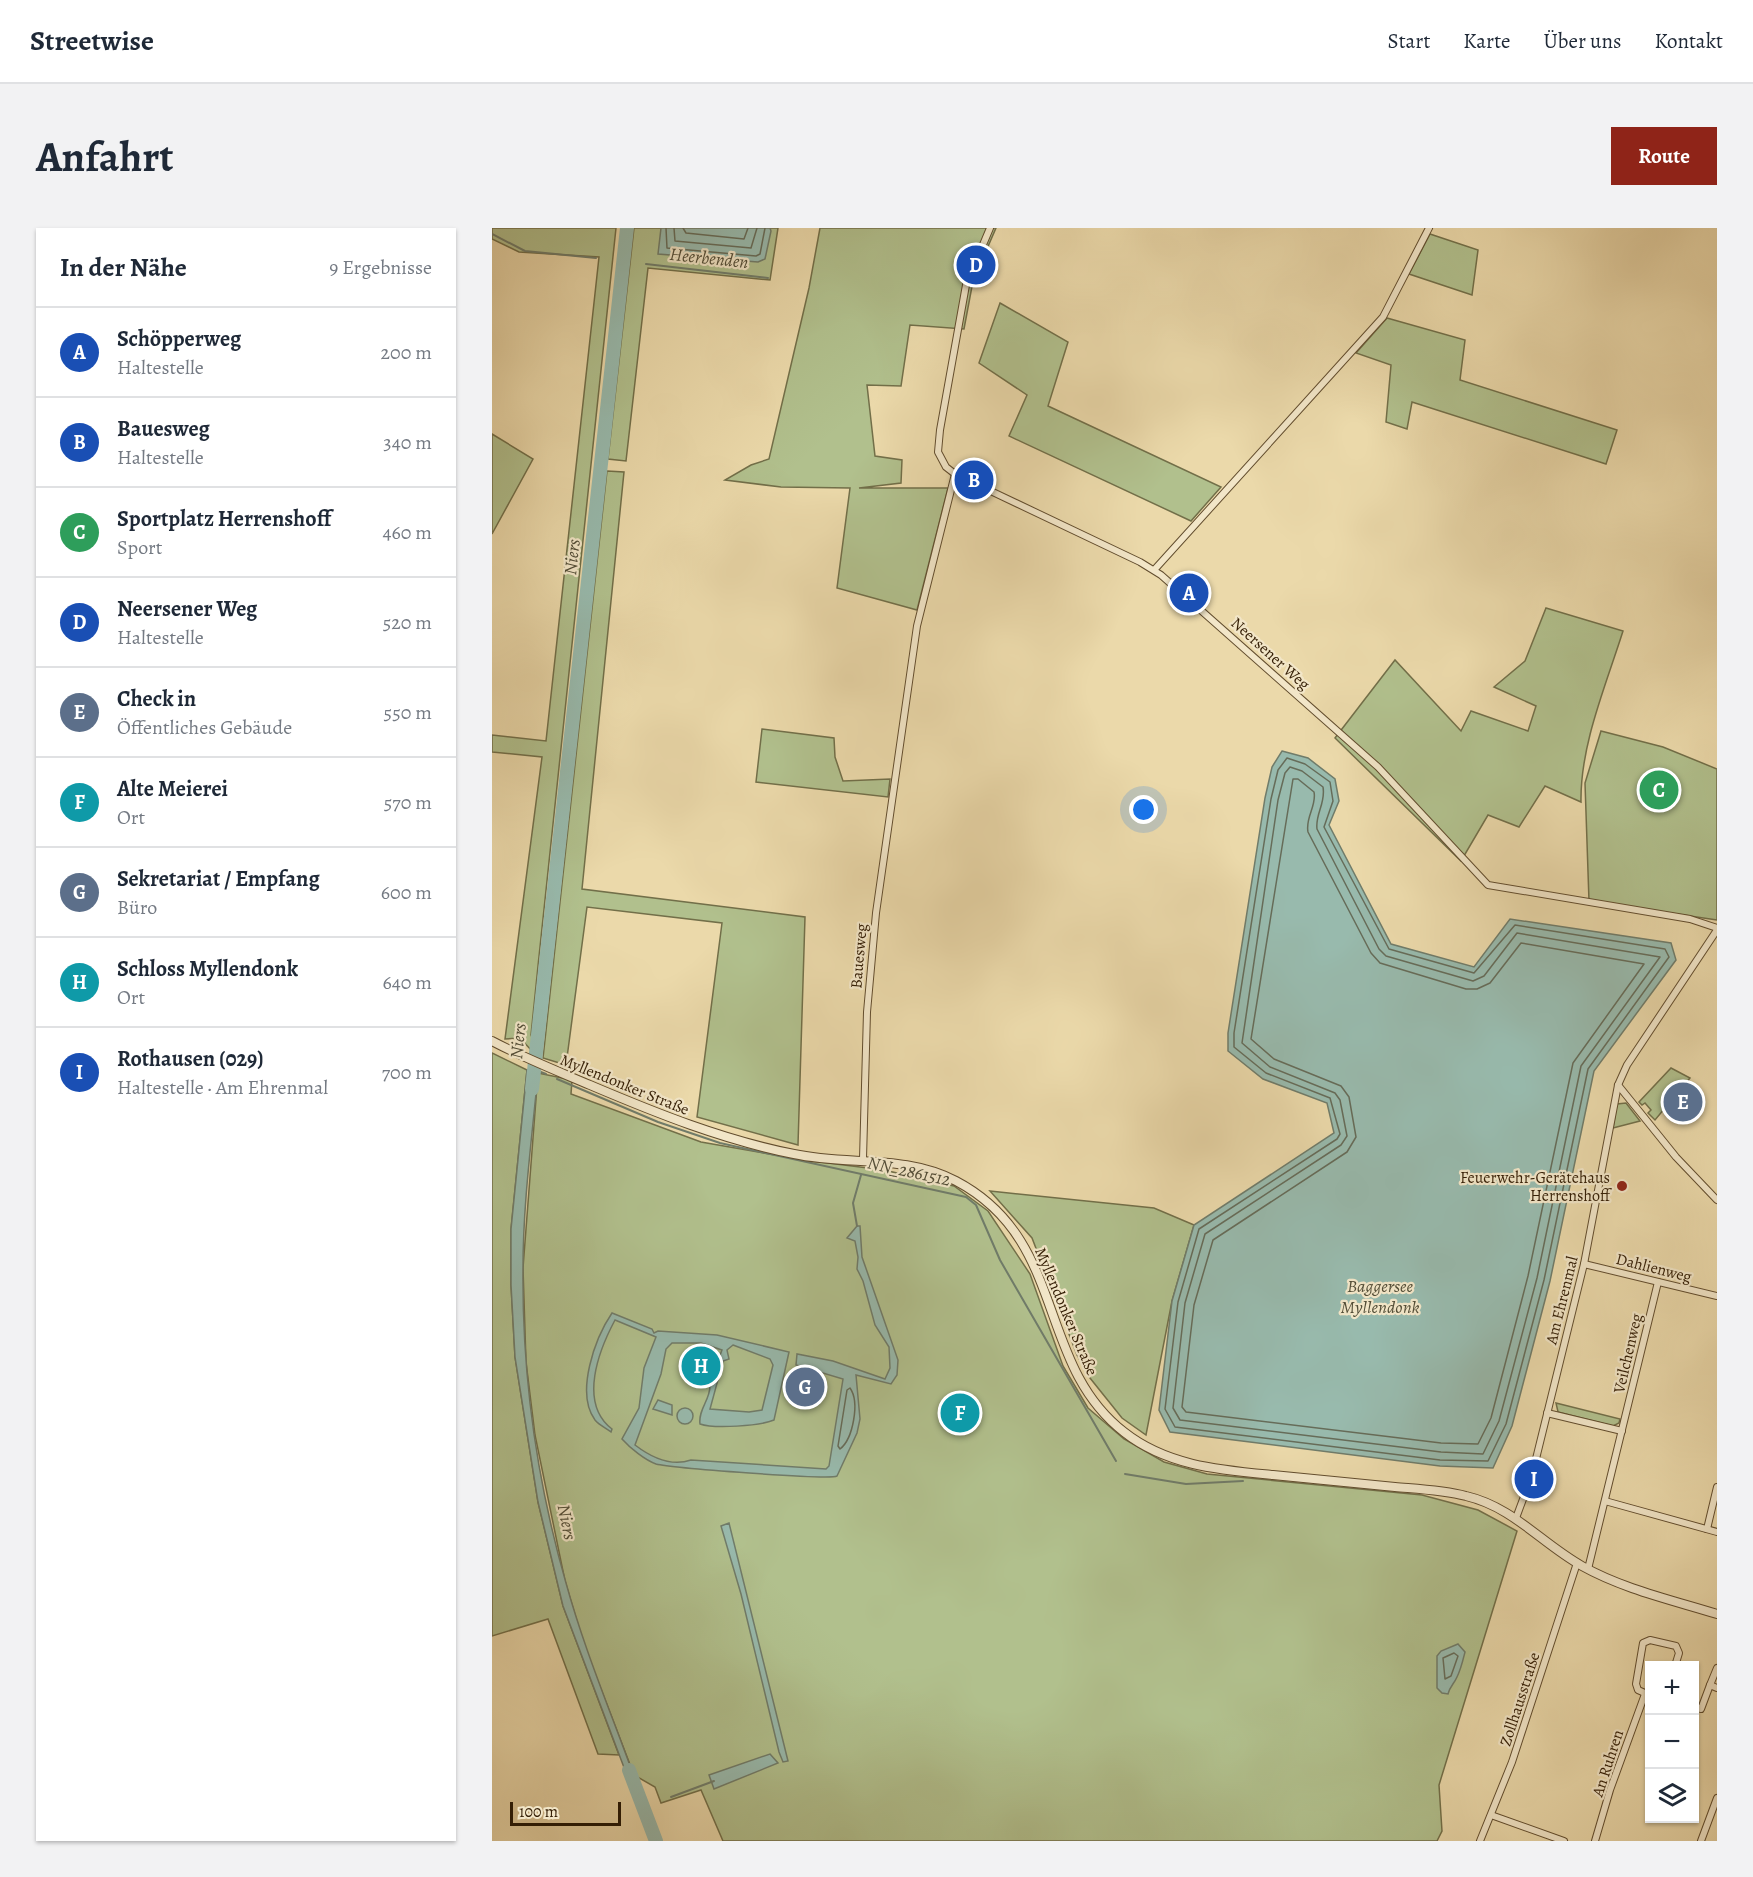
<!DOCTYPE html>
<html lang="de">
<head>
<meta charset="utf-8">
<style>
  :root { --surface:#fff; --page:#f2f2f3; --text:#1f2937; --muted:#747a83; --line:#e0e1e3; --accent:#8f2418 }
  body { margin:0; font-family:Alegreya,serif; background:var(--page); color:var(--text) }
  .controls { position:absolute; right:18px; bottom:18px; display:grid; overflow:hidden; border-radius:0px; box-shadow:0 2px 4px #0004 }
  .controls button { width:54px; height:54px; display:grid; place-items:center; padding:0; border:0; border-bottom:2px solid var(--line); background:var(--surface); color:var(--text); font:30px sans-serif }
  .scale { position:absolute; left:18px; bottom:15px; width:111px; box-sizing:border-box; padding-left:6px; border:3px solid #341e05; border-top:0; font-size:16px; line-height:21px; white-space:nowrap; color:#341e05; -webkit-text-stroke:4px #f2e6c8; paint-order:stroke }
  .you { position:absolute; left:652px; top:582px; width:21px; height:21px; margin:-15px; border:4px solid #fff; border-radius:50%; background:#1a73e8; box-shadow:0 0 0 9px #1a73e833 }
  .badge { display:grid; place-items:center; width:39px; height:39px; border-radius:50%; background:var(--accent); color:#fff; font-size:20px; font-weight:700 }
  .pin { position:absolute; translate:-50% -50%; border:3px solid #fff; box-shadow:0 2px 6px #0006 }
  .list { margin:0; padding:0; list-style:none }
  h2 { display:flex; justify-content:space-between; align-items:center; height:78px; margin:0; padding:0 24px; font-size:26px }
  h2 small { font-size:20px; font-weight:400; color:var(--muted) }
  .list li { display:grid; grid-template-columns:39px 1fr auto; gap:18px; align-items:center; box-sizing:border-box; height:90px; padding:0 24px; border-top:2px solid var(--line) }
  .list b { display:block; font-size:22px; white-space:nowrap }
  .list p { margin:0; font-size:20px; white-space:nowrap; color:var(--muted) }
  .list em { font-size:20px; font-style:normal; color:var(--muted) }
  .icon { flex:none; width:33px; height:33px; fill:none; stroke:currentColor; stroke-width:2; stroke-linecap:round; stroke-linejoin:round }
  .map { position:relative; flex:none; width:1225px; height:1613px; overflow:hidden; border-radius:0px }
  header { display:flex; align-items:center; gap:36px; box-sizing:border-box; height:84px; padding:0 30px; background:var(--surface); border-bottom:2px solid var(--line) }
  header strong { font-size:28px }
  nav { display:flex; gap:33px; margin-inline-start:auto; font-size:21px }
  .intro { display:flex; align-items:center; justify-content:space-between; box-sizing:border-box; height:144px; padding:0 36px }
  h1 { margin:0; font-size:42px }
  .button { padding:15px 27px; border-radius:0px; background:var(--accent); color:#fff; font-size:21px; font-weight:700 }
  main { display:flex; gap:36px; padding:0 36px }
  aside { flex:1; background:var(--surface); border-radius:0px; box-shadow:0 2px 4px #0004 }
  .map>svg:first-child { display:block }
</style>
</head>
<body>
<header>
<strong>Streetwise</strong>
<nav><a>Start</a><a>Karte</a><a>Über uns</a><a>Kontakt</a></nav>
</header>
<div class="intro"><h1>Anfahrt</h1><a class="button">Route</a></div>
<main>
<aside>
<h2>In der Nähe<small>9 Ergebnisse</small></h2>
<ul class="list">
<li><span class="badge" style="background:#1a4fb4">A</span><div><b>Schöpperweg</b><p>Haltestelle</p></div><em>200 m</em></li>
<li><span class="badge" style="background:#1a4fb4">B</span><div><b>Bauesweg</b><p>Haltestelle</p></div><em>340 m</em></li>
<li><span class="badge" style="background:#2e9e5b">C</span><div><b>Sportplatz Herrenshoff</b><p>Sport</p></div><em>460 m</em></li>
<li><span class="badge" style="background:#1a4fb4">D</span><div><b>Neersener Weg</b><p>Haltestelle</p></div><em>520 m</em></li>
<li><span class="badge" style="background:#5c6f8a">E</span><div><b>Check in</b><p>Öffentliches Gebäude</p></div><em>550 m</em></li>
<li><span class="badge" style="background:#0f9aa8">F</span><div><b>Alte Meierei</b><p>Ort</p></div><em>570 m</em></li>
<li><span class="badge" style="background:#5c6f8a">G</span><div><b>Sekretariat / Empfang</b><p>Büro</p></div><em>600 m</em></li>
<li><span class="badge" style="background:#0f9aa8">H</span><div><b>Schloss Myllendonk</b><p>Ort</p></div><em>640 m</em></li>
<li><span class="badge" style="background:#1a4fb4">I</span><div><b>Rothausen (029)</b><p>Haltestelle · Am Ehrenmal</p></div><em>700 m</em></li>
</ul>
</aside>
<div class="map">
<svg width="1225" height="1613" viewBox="0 0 1225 1613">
  <rect width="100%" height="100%" fill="#ebd9aa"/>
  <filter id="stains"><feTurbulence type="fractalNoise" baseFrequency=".00333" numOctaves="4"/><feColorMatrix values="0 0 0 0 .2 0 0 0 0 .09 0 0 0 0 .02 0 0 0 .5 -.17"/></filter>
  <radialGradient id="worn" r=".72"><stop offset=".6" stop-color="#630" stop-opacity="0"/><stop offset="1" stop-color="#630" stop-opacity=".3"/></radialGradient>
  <g fill="#b1c08d" stroke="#726f49" stroke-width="1.5">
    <polygon points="0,0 124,0 46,738 39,807 42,815 39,822 28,810 13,811 50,529 0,524 0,507 54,513 107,29 27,24 0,11"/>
    <polygon points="142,0 286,0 278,52 156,40 134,233 116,231"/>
    <polygon points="328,0 504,0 481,53 472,101 418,97 409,158 375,157 383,228 410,232 409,255 367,260 456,260 425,382 345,360 358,260 289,259 233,252 259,237 277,231 317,60"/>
    <polygon points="938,6 986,22 980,67 917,46"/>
    <polygon points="508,75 576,114 556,178 729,259 699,293 517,208 535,167 487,135"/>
    <polygon points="895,90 973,112 968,152 1125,202 1114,236 920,174 915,201 894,194 899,137 864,125"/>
    <polygon points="0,206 41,231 0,306"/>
    <polygon points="115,243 132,244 90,661 313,689 306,917 205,889 230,695 95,679 74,837 51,830"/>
    <path d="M1054,380L1131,403C1114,457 1088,517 1089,574L1053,558L1027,599L996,587L969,633L843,510L903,432L969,503L979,483L1036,503L1044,478L1002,459L1033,433Z"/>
    <polygon points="270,501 342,510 343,529 351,553 398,551 396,569 264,554"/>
    <polygon points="1109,503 1171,519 1225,541 1225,692 1097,673 1093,555"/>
    <polygon points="0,825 35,842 19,1001 19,1057 23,1129 46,1274 71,1378 127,1527 106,1526 56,1391 0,1408"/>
    <polygon points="1179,840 1198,850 1163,892 1156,885 1159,882 1153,875 1150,877 1147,874"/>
    <polygon points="46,845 80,852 79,866 209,914 312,932 392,942 462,958 496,983 538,1046 571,1138 596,1180 632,1211 672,1234 715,1246 930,1267 986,1282 1025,1303 947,1557 950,1603 945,1613 231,1613 209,1562 169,1575 163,1559 142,1547 92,1417 73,1353 43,1207 34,1134 31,1040"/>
    <polygon points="1134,875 1148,893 1121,900 1125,876"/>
    <polygon points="498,963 662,980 702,997 680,1073 654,1207 630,1190 598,1150 585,1127 540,1010"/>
    <polygon points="1064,1175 1128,1191 1127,1195 1121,1198 1066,1184"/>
  </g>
  <g fill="#98baad" stroke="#707c6a" stroke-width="1.5" fill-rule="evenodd">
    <polygon points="169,0 278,0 279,3 273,31 266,34 166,26"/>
    <polygon points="790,523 816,530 843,551 847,573 837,597 899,716 982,739 1018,691 1179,715 1184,732 1102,843 1058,1053 1020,1198 1001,1240 948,1238 678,1204 667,1182 680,1073 702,997 842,905 835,875 771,851 736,823 736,805 773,570 780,539"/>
    <path d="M35,842L46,845C40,910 31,975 31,1040C30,1145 45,1254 74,1355C93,1424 121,1489 145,1557L139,1558L71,1378L46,1274L23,1129L19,1057V1001Z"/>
    <path d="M365,998H368L370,1029L406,1132L405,1147L399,1156L364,1147L368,1191L365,1205L345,1248C337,1252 179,1240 164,1236C153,1232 138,1220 130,1211L147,1180L152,1140L164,1109L123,1092C107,1122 86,1175 120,1201L119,1204C114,1200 107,1197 103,1192C83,1165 103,1110 120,1085L160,1101L162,1105L166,1103L225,1107L297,1124L282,1192C268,1198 222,1201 208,1196C206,1182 218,1172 218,1158C219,1151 217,1148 220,1140H223L230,1122L209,1115H180L174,1121L169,1146L143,1217C160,1230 179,1239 199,1232L334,1241L337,1238L351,1151L304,1137L305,1126L341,1133L393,1151L398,1140L397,1119L383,1097L371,1053L365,1041L366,1029L363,1013L355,1010ZM241,1117L278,1131L281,1137L270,1182L257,1184L218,1181L231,1133L237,1131L235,1122Z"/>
    <polygon points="166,1172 180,1177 180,1187 161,1181"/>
    <circle cx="193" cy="1188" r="8"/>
    <polygon points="237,1295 296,1533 291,1534 287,1524 249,1366 229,1298"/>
    <path d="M966,1416L973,1424C971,1432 969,1441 965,1449C962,1456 958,1458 956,1466L950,1465L945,1460V1428L949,1423Z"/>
    <polygon points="278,1526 286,1535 222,1561 217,1547"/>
  </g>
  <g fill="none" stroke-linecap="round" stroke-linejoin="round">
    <g stroke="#666c59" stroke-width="1.5">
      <polyline points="174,0 175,20 264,28 268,26 273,0"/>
      <polyline points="182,0 183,13 259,20 265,0"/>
      <polyline points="191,0 194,5 252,11 256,0"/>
      <polygon points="795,530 813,536 838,554 841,573 832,599 897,721 982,745 1023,697 1173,721 1177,729 1096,841 1052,1052 1014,1196 996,1233 948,1232 683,1199 673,1181 686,1074 707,1001 845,911 848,906 838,870 774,845 742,819 742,805 779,571 786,542"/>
      <path d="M798,539L810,543L831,559C834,575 823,586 825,601L887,721L894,728L981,753L992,748L1025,705L1168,729L1089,838L1045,1050L1007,1193L991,1226L949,1224L688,1192L681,1180L693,1075L713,1006L849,917L855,908L848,872L843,865L778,839L750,815L786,572L793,545Z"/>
      <path d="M801,551H806L822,564C825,578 813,589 816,604L879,725L888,735L974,761H985L998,755L1029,715L1152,736L1081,835L1036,1048L999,1190L986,1216L949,1215L694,1184L690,1179L702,1077L721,1012L855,924L864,909L857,869L849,858L782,831L759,811Z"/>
      <path d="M358,1160C368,1174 361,1211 348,1221L346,1218L355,1162Z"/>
      <polygon points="962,1425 966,1428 959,1448 953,1451 951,1430"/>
    </g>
    <g stroke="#707c6a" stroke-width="2">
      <polyline points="0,6 33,23 104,30"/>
      <polyline points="154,36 276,50"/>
      <polyline points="41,841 54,846"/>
      <polyline points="65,851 166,894 228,915 474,969 484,977 508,1032 624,1233"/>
      <polyline points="365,998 361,975 369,947"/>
      <polyline points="633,1246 694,1256 751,1253"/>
      <polyline points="179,1569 222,1553"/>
    </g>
    <g stroke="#98baad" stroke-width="14">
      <polyline points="40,861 135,0"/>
      <polyline points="137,1542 164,1613"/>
    </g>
    <g stroke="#624d2e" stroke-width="8">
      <g id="minor">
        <polyline points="498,0 474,57 448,202 446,224 454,239 463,246 648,334 669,347 886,539 996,657 1198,691 1225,700"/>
        <polyline points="663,341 891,89 937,0"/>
        <polyline points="1126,857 1184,929 1225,972"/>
        <polyline points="371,931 375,784 384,685 425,398 463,246"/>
        <polyline points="1092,1036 1225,1068"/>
        <polyline points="1055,1185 1130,1203"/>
        <polyline points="1113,1273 1225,1304"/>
        <polyline points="1024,1290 1040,1247 1092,1036 1126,857 1135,837 1225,702"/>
        <polyline points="1215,1301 1225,1259"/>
        <polyline points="1096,1341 1166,1054"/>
        <polyline points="1225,1440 1218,1457 1225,1460"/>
        <polyline points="1155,1466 1146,1462 1144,1456 1151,1415 1158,1412 1184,1418 1187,1425 1183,1438"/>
        <polyline points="1202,1479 1209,1481 1218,1457"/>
        <polyline points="999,1587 1072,1613"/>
        <polyline points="988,1613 1020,1534 1085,1335"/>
        <polyline points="1103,1613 1118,1562 1153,1466"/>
        <polyline points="1209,1613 1225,1570"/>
      </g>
    </g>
    <g stroke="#624d2e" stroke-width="10">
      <path id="tertiary" d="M0,813C32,830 65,843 98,857C164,885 231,912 302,926C357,938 412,926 464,953C576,1012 543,1135 632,1204C675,1238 728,1242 781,1247C821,1251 862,1255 903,1259C926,1261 951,1262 974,1268C1021,1279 1049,1315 1090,1338C1131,1361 1180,1372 1225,1386"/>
    </g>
    <use href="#minor" stroke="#f2e6c8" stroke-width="6"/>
    <use href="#tertiary" stroke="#f2e6c8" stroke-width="8"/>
  </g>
  <circle fill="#8f2418" stroke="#f2e6c8" stroke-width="2" cx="1130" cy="958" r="6"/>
  <g text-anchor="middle" stroke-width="4.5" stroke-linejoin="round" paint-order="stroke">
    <g font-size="16" fill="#341e05" stroke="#f2e6c8">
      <text transform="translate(779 425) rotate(42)" y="6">Neersener Weg</text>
      <text transform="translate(366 728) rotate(-85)" y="6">Bauesweg</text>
      <text transform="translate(133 856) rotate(22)" y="6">Myllendonker Straße</text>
      <text transform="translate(1162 1039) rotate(14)" y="6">Dahlienweg</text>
      <text transform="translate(1069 1072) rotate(-76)" y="6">Am Ehrenmal</text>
      <text transform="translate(575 1083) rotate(67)" y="6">Myllendonker Straße</text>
      <text transform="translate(1135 1125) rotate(-77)" y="6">Veilchenweg</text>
      <text transform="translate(1027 1471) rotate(-72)" y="6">Zollhausstraße</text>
      <text transform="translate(1115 1535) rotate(-72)" y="6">An Ruhren</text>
    </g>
    <g font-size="16" fill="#341e05" stroke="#f2e6c8" text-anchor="end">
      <text x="1118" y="955">Feuerwehr-Gerätehaus<tspan x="1118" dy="18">Herrenshoff</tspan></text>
    </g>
    <g font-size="18" font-style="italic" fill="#524d37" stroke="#f2e6c8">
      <text transform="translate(217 30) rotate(6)" y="6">Heerbenden</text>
      <text transform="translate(80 329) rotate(-84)" y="6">Niers</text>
      <text transform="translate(26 813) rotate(-84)" y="6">Niers</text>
      <text transform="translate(417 943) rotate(12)" y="6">NN_2861512</text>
      <text x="888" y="1064">Baggersee<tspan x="888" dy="21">Myllendonk</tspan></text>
      <text transform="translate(75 1294) rotate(78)" y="6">Niers</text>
    </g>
  </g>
  <rect width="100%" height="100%" filter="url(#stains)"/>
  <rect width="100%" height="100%" fill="url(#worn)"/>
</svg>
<div class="controls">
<button>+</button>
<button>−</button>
<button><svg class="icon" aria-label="layers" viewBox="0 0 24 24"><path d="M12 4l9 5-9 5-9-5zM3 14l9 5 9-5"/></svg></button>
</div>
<div class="scale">100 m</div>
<div class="you"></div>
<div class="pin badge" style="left:697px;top:365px;background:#1a4fb4">A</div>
<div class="pin badge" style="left:482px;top:252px;background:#1a4fb4">B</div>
<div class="pin badge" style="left:1167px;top:562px;background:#2e9e5b">C</div>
<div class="pin badge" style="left:484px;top:37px;background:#1a4fb4">D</div>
<div class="pin badge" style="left:1191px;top:874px;background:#5c6f8a">E</div>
<div class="pin badge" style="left:468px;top:1185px;background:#0f9aa8">F</div>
<div class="pin badge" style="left:313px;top:1159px;background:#5c6f8a">G</div>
<div class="pin badge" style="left:209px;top:1138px;background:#0f9aa8">H</div>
<div class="pin badge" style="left:1042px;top:1251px;background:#1a4fb4">I</div>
</div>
</main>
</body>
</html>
